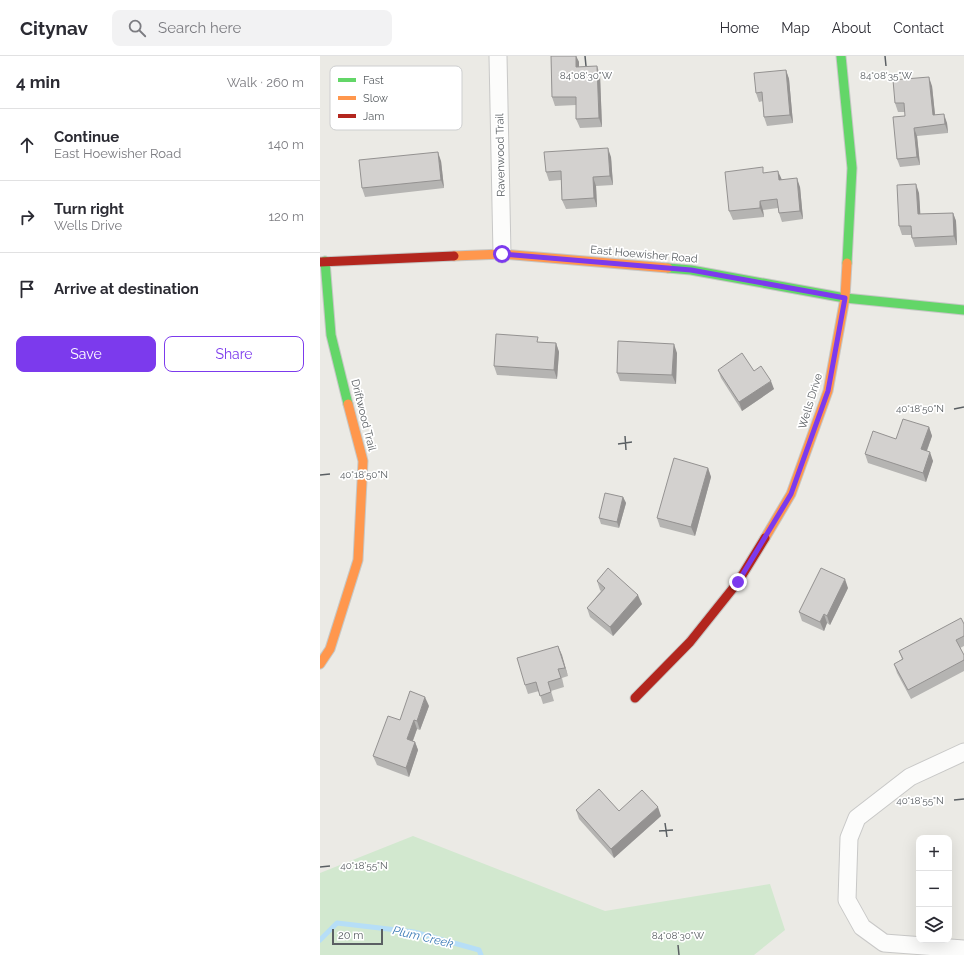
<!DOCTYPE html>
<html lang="en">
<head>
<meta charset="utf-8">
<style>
  :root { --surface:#fff; --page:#f2f2f3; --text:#2b2b33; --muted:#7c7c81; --line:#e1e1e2; --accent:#7c3aed }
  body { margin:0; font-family:Raleway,sans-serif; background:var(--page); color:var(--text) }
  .controls { position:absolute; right:12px; bottom:12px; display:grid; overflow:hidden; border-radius:8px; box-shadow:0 4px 16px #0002 }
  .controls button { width:36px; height:36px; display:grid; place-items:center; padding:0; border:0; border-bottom:1px solid var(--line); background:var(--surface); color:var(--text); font:20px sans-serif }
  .scale { position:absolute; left:12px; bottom:10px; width:51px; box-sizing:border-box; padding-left:4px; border:2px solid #5a5f63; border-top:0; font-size:11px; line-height:14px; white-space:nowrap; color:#5a5f63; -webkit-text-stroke:3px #fff; paint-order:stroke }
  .stop { position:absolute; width:12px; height:12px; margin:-9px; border:3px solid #7c3aed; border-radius:50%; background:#fff }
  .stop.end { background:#7c3aed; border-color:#fff; box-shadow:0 1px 4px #0008 }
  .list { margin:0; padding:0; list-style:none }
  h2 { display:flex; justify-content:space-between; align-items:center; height:52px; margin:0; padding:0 16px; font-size:17px }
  h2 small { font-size:13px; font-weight:400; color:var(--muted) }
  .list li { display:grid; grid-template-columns:26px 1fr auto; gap:12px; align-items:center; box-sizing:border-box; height:72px; padding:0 16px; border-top:1px solid var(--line) }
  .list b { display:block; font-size:15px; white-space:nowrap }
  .list p { margin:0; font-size:13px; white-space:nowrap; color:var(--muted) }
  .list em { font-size:13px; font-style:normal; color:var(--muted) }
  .actions { display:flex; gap:8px; padding:12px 16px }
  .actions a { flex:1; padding:9px 0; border:1px solid var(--accent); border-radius:8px; text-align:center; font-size:14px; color:var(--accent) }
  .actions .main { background:var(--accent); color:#fff }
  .icon { flex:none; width:22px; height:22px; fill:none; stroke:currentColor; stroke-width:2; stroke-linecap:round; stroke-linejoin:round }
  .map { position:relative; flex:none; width:644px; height:899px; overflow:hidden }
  header { display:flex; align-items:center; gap:24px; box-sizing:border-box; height:56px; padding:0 20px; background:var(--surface); border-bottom:1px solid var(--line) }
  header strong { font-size:19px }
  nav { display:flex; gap:22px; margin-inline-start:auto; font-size:14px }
  .search { width:280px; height:36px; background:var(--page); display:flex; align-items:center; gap:10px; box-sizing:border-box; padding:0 14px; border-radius:8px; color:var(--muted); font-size:15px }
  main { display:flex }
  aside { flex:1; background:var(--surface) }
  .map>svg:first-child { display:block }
</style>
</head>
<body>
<header>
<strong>Citynav</strong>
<div class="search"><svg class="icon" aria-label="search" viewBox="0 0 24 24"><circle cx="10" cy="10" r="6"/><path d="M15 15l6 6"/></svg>Search here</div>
<nav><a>Home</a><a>Map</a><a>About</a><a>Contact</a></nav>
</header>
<main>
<aside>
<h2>4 min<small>Walk · 260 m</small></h2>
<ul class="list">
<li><svg class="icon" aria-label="ahead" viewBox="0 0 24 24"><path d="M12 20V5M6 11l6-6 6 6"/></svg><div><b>Continue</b><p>East Hoewisher Road</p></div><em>140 m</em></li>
<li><svg class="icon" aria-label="right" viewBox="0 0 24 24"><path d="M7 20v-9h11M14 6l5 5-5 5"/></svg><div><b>Turn right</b><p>Wells Drive</p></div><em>120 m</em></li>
<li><svg class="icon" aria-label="arrive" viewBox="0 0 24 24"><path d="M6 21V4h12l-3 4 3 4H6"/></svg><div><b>Arrive at destination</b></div></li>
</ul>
<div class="actions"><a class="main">Save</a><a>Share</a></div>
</aside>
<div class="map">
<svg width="644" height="899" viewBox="0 0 644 899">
  <rect width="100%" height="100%" fill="#ebeae5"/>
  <polygon fill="#d2e8cf" points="93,780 285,855 450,828 465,874 434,899 0,899 0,817"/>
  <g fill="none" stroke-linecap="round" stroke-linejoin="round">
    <polyline stroke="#b6def7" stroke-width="5" points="0,884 17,867 94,876 159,894 161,899"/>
    <g stroke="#c8c8c7" stroke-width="19">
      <g id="street">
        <polyline points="178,0 182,198"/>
        <polyline points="644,696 590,721 537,762 529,782 527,844 542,871 564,887 644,893"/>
      </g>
    </g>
    <g stroke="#c6c7c5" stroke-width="11">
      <g id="fast">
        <polyline points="521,0 532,112 527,207"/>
        <polyline points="5,205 11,279 28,348"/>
        <polyline points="348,212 371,214 525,242 644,254"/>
      </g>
    </g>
    <g stroke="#c6c7c5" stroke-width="11">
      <g id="slow">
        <polyline points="134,200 182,198 348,212"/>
        <polyline points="445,482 471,438 508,335 525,242 527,207"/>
        <polyline points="0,608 10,593 38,504 43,405 28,348"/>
      </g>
    </g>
    <g stroke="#c6c7c5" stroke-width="11">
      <g id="jam">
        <polyline points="0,206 134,200"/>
        <polyline points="315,642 370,586 418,526 445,482"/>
      </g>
    </g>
    <use href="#street" stroke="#fcfcfb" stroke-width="17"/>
    <use href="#fast" stroke="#63d668" stroke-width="9"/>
    <use href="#slow" stroke="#ff974d" stroke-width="9"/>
    <use href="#jam" stroke="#b3261e" stroke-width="9"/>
  </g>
  <g fill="#b5b4b2">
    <polygon points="231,0 256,0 259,6 259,11 280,19 282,71 260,72 256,63 256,49 235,50 232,41"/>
    <polygon points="466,14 469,23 473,67 447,70 444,61 443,45 439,46 436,37"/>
    <polygon points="612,30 615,59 627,67 628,77 597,80 600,109 580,111 577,103 585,60 585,56 578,56 575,47"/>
    <polygon points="291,101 293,129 276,130 277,151 246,153 242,144 241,124 229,125 226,116"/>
    <polygon points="121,105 124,132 45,141 42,132"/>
    <polygon points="445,117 480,131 483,163 462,166 459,157 458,152 443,154 444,161 413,164 409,155"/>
    <polygon points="599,137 600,158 633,157 636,165 637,189 595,191 591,179 582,179 579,170"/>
    <polygon points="220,286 236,287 239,296 237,323 177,319 174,310"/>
    <polygon points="357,297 356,328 300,325 297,317"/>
    <polygon points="398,314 434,315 454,333 422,355 401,322"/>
    <polygon points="609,371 612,380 607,395 613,405 606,426 548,407 545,398 576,383"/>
    <polygon points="388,412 391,421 375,480 340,471 337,462"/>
    <polygon points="303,441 306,447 299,472 281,468 279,462"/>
    <polygon points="277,525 322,548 293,580 270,561 267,552 281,535 280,534"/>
    <polygon points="528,532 510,569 507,567 504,575 482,565 479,556"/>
    <polygon points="644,568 644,590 640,592 644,599 644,615 591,643 577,617 574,608 582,603 579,595"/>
    <polygon points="238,590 248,620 242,622 244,631 231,635 234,645 223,648 219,635 208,638 205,629"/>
    <polygon points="109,650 100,674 97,673 93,685 95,686 98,694 89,721 57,709 53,700"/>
    <polygon points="256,754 299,755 341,760 294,802 259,763"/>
  </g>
  <g fill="#949291">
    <polygon points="256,0 259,6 259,20 256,11"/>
    <polygon points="277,10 280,19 282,71 279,62"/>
    <polygon points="466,14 469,23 473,67 470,59"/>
    <polygon points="609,21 612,30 616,68 613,59"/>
    <polygon points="624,58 627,67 628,77 625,68"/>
    <polygon points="594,72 597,80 600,109 597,101"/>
    <polygon points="288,92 291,101 293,129 290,120"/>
    <polygon points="118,96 121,105 124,132 121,124"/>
    <polygon points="458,115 462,124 459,124"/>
    <polygon points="273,121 276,130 277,151 274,142"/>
    <polygon points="477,122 480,131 483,163 480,155"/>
    <polygon points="596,128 599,137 601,167 598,158"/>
    <polygon points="440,145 443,154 444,161 440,152"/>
    <polygon points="633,157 636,165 637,189 634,180"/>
    <polygon points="236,287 239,296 237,323 234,314"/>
    <polygon points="354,288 357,297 356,328 352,319"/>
    <polygon points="451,325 454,333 422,355 419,346"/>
    <polygon points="609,371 612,380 604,402 601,393"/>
    <polygon points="610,396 613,405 606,426 603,417"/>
    <polygon points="388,412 391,421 375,480 371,471"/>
    <polygon points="303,441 306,447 299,472 297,466"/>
    <polygon points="525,523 528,532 510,569 507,560"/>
    <polygon points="318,539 322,548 293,580 290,571"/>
    <polygon points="504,558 507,567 504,575 500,566"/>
    <polygon points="238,590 242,599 248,620 245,612"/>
    <polygon points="105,641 109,650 100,674 97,665"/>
    <polygon points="94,664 97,673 90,692 87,683"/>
    <polygon points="95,686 98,694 89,721 86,712"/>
    <polygon points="338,751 341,760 294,802 291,793"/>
  </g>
  <g fill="#d3d1cf" stroke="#949291">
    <polygon points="231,0 256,0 256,11 277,10 279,62 256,63 256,41 232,41"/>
    <polygon points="466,14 470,59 444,61 442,36 436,37 434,17"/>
    <polygon points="609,21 613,59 624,58 625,68 594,72 597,101 577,103 573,61 585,60 584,47 575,47 573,24"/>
    <polygon points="288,92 290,120 273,121 274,142 242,144 241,115 226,116 224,96"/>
    <polygon points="118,96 121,124 42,132 39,104"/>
    <polygon points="443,111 443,117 458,115 459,124 477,122 480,155 459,157 457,143 440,145 440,152 409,155 405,116"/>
    <polygon points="596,128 598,158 633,157 634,180 592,182 591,170 579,170 577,129"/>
    <polygon points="176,278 218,281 217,286 236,287 234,314 174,310"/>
    <polygon points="298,285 354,288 352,319 297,317"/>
    <polygon points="422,297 434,315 441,310 451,325 419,346 398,314"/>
    <polygon points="583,363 609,371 601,393 610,396 603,417 545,398 553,375 576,383"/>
    <polygon points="354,402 388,412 371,471 337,462"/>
    <polygon points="285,437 303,441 297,466 279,462"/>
    <polygon points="288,512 318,539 290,571 267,552 285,532 277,525"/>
    <polygon points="501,512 525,523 507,560 504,558 500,566 479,556"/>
    <polygon points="641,562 644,568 644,580 636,584 644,599 644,604 588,634 574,608 583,603 579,595"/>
    <polygon points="238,590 245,612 238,613 241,622 228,626 231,636 220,640 216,626 205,629 197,602"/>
    <polygon points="90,635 105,641 97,665 94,664 87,683 95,686 86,712 53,700 68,660 80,664"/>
    <polygon points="279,733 299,755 322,734 338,751 291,793 256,754"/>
  </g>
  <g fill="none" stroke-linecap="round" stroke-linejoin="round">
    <polyline stroke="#7c3aed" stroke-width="5" points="182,198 371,214 525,242 508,335 471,438 418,526"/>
  </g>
  <path fill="none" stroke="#5a5f63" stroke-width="1.5" d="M265,0L266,10M565,0L566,10M634,353L644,351M305,380L306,394M298,388L312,386M0,419L10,418M634,744L644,743M345,767L347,781M339,775L353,774M0,811L10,810M358,889L359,899"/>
  <g text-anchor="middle" stroke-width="3.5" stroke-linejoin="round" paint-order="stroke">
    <g font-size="11" fill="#5a5f63" stroke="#fff">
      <text transform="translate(180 99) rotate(-91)" y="4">Ravenwood Trail</text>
      <text transform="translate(324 198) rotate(5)" y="4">East Hoewisher Road</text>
      <text transform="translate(490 345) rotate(-73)" y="4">Wells Drive</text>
      <text transform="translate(44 359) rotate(76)" y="4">Driftwood Trail</text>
    </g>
    <g font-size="12" font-style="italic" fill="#3a79b6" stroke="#fff">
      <text transform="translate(103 881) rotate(13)" y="4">Plum Creek</text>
    </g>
  </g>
  <rect x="10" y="10" width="132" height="64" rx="6" fill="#fff" stroke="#cecfd0" stroke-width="1"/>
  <rect x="18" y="22" width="18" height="4" fill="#63d668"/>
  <rect x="18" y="40" width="18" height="4" fill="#ff974d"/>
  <rect x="18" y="58" width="18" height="4" fill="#b3261e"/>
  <g font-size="11" fill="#5a5f63">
    <text x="43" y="28">Fast</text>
    <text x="43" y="46">Slow</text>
    <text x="43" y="64">Jam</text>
  </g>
  <g font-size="10" text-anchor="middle" fill="#5a5f63" stroke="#fff" stroke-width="3.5" stroke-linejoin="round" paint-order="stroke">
    <text x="266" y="23">84°08'30"W</text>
    <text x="566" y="23">84°08'35"W</text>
    <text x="600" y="356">40°18'50"N</text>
    <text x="44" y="422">40°18'50"N</text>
    <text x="600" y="748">40°18'55"N</text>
    <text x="44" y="813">40°18'55"N</text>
    <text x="358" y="883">84°08'30"W</text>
  </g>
</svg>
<div class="controls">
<button>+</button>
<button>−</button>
<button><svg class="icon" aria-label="layers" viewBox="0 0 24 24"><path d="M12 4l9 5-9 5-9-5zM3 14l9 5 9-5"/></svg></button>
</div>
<div class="scale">20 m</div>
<div class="stop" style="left:182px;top:198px"></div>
<div class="stop end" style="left:418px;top:526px"></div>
</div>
</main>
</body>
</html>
